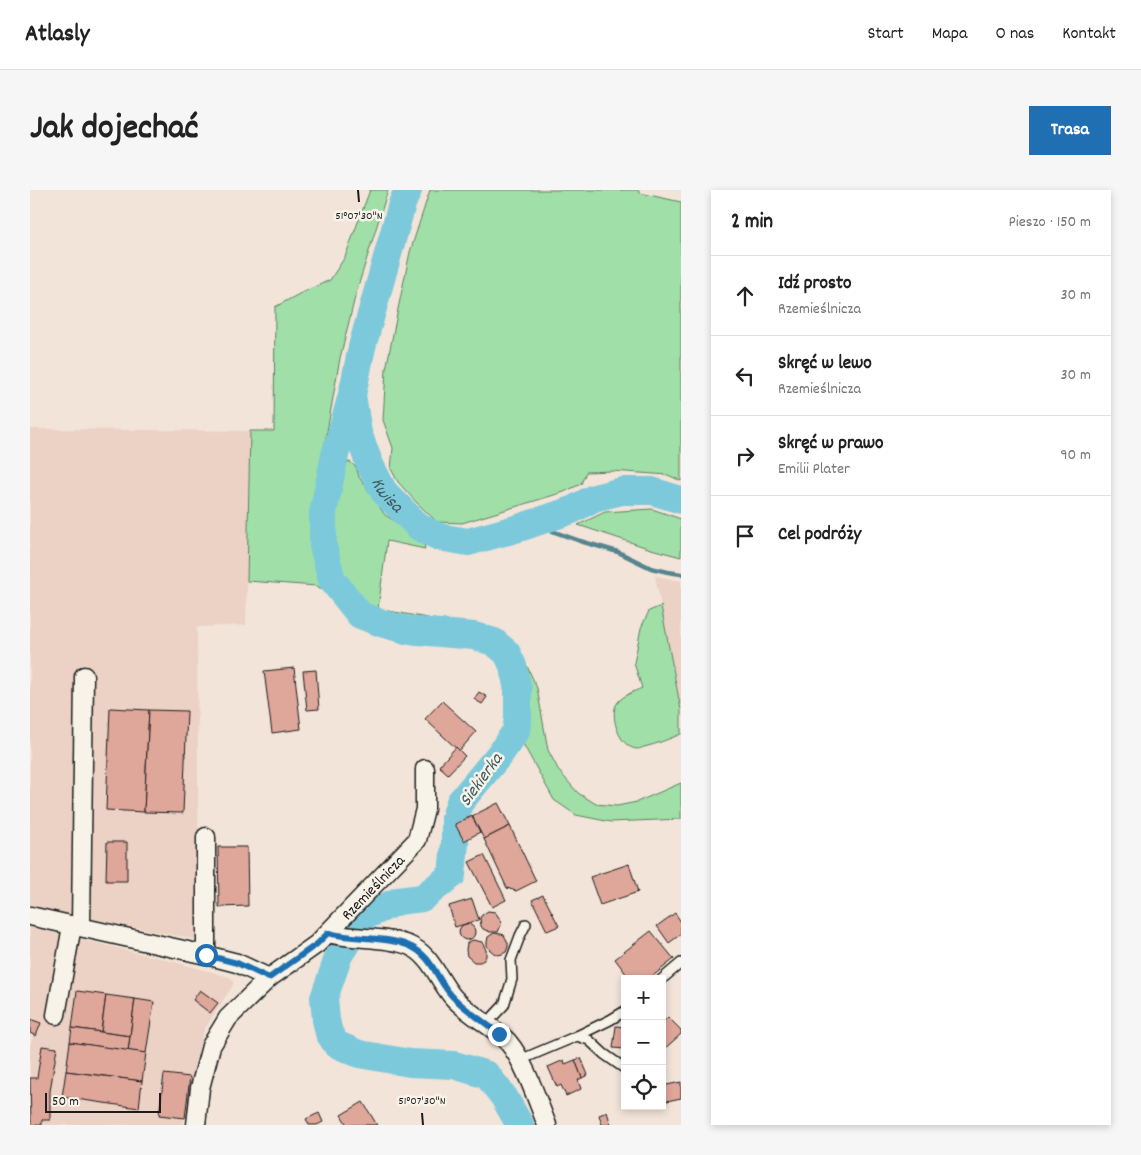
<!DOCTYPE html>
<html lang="pl">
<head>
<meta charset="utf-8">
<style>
  :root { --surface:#fff; --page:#f6f6f6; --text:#222; --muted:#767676; --line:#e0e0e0; --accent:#1f6fb2 }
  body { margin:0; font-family:Dekko,sans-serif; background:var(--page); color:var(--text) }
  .controls { position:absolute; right:15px; bottom:15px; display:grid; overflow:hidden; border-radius:0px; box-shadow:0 2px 8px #0003 }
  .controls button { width:45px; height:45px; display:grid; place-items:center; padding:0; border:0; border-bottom:1px solid var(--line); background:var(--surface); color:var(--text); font:25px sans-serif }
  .scale { position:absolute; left:15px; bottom:12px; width:116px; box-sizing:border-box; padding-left:5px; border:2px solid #1c1c1c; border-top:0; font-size:14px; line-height:18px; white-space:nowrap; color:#1c1c1c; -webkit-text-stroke:4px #f7f3e8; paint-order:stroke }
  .stop { position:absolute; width:15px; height:15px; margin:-11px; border:4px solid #1f6fb2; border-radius:50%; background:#fff }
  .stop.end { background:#1f6fb2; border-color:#fff; box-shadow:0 1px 5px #0008 }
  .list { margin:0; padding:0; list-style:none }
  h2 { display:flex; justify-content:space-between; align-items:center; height:65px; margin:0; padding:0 20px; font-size:21px }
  h2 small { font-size:16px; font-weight:400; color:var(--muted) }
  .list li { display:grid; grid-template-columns:32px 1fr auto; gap:15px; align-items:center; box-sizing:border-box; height:80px; padding:0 20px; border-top:1px solid var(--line) }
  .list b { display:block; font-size:19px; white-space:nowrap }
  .list p { margin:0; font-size:16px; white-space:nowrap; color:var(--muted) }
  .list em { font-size:16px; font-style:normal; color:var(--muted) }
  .icon { flex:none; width:28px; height:28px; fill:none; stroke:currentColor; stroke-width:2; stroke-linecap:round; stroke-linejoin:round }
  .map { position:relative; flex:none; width:651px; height:935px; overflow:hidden; border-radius:0px }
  header { display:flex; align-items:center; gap:30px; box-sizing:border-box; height:70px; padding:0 25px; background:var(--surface); border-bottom:1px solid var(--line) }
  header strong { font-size:24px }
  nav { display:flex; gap:28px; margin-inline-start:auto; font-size:18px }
  .intro { display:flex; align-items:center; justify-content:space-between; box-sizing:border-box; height:120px; padding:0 30px }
  h1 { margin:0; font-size:35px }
  .button { padding:12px 22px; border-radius:0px; background:var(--accent); color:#fff; font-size:18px; font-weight:700 }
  main { display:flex; gap:30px; padding:0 30px }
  aside { flex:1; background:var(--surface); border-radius:0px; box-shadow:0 2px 8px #0003 }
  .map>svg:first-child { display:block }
</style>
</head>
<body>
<header>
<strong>Atlasly</strong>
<nav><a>Start</a><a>Mapa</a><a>O nas</a><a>Kontakt</a></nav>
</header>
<div class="intro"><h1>Jak dojechać</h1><a class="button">Trasa</a></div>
<main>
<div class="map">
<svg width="651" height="935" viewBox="0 0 651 935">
  <rect width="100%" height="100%" fill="#f2e4d8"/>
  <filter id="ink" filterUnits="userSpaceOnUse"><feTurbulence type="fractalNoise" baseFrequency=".02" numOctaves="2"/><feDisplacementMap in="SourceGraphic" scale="10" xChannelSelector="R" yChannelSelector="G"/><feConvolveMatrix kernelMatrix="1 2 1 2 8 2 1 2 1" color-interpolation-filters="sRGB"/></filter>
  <g filter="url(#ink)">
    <g fill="#ecd1c5">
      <polygon points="0,239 220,241 216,435 167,437 169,750 32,723 0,716"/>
      <polygon points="625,386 651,391 651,520 631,416"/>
      <polygon points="0,737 141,771 200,787 203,791 203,795 174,840 165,872 159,922 153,928 153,935 0,935 0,856 3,846 0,844"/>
    </g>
    <g fill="#a0dfa7" stroke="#5e7e62">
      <polygon points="340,0 358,0 326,103 310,168 293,264 284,329 283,368 299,404 287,396 217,391 220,241 244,241 245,117 269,104 300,90 315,67"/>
      <polygon points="400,0 608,0 610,3 651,12 651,291 638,285 582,281 556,282 551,294 534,302 432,333 407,332 386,312 368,292 361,279 363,258 353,230 356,179 368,119 380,62"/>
      <polygon points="320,272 326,277 329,287 355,325 377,339 392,345 395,359 357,351 348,419 414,431 391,434 359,430 336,421 314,395 306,381 300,344 301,307 307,281 310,273"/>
      <polygon points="622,319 651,329 651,367 621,359 548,335 575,322"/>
      <path d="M631,416L651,520V544C639,549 627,554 614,557C612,558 609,559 607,559C590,558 580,528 586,515C591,506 603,502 612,498L604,473L611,438L619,421Z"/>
      <polygon points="476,446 492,465 507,498 518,560 529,581 548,603 566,614 587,616 607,612 651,593 651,629 581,632 546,625 524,610 492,552 496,520 487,466"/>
    </g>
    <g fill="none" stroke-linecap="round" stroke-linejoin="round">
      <polyline stroke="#56848f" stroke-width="4.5" points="496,336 519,340 550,351 588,362 621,378 638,382 651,384"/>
      <g stroke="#7dc9dc" stroke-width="28">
        <path id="s1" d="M378,0L372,14L332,157L322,205L328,243L340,275L354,302L389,337L409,347L438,352L489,338L542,320L564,308L592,301H622L651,310"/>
        <polyline points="322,205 305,265 293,323 293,356 302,390 330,425 351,433 376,440 444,446 464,452 477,463 483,476 488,500 488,527 486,541 470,564 430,612 425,628 425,653 422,685 392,708 368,711 333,727 309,765 294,808 296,830 299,843 306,854 329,864 380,873 424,875 457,885 474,907 490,935"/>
      </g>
    </g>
    <g fill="#dfa69a" stroke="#1c1c1c">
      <polygon points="264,478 271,539 242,543 234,481"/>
      <polygon points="286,480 289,519 277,520 273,481"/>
      <polygon points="449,502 457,507 452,514 444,509"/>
      <polygon points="412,511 446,542 429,561 395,529"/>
      <polygon points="80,518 119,520 114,622 76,620"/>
      <polygon points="119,520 157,521 153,623 114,622"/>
      <polygon points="426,557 435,566 418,584 409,576"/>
      <polygon points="468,613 480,636 454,649 442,626"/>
      <polygon points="442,626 450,642 434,651 425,634"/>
      <polygon points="480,636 506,691 486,701 477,698 454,649"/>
      <polygon points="77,652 97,652 97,691 76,691"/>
      <polygon points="188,657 217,657 218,716 189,717"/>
      <polygon points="454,665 476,710 462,717 439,672"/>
      <polygon points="599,674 608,702 570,715 560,687"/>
      <polygon points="513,705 529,736 517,741 502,710"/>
      <polygon points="442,709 449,730 425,737 419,716"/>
      <polygon points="458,721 465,722 470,729 471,735 468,742 460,742 453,739 451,736 450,728 452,725"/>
      <polygon points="645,723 651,732 651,744 639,753 627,736"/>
      <circle cx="437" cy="742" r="8"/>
      <polygon points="621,741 644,769 619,789 600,789 585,769"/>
      <polygon points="464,743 471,744 474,745 478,753 478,757 476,762 472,764 468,765 465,764 459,759 457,756 457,752 458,747"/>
      <polygon points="443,750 452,752 456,760 456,766 454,770 450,772 444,772 437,766 436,760 437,753"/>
      <polygon points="170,800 188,813 180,823 163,810"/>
      <polygon points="47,801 76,805 71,842 42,838"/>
      <polygon points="76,805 105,809 100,846 71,842"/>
      <polygon points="105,809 124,812 116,863 98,861"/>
      <polygon points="638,827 651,840 651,844 632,861 632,833"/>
      <polygon points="0,829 11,833 6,846 0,843"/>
      <polygon points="586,836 595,837 595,859 583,858"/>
      <polygon points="42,838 100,846 98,861 40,852"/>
      <polygon points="40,852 116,863 112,891 36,881"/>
      <polygon points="12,856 27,858 20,901 20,930 12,930 12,935 1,935 0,888 7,888"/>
      <polygon points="551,868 558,885 552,888 545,870"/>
      <polygon points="534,870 535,874 545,870 552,888 548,890 551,899 536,906 531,895 527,897 518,877"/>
      <polygon points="36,881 112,891 109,918 32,907"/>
      <polygon points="134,884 160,887 155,928 129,925"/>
      <polygon points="651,892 651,908 632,912 632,896"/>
      <polygon points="333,912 347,935 317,935 311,925"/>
      <polygon points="577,922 581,935 572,935 569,925"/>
      <polygon points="289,923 293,932 287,935 279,935 276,929"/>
    </g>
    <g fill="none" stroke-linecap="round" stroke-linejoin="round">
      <g stroke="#1c1c1c" stroke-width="12">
        <g id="lane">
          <polyline points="632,789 651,773"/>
          <polyline points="456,834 474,815 482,789 481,770 490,746 496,734"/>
          <polyline points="547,846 580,830 595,821"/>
          <polyline points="490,870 547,846 559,850 574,864 594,878"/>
        </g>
      </g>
      <g stroke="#1c1c1c" stroke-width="21">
        <g id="street">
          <polyline points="176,647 176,765"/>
          <polyline points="0,726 176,765 207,773 239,788"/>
          <polyline points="51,737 54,486"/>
          <path d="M298,743C324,750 354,746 378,755C401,764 407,788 422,806C436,823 462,835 478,852C495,872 507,910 517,935"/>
          <polyline points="26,825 42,736"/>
          <path id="s2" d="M166,935L170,898L181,856L198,828L239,788L287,754L387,650L395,619V579"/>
        </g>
      </g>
      <use href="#lane" stroke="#f7f3e8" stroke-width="9"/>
      <use href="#street" stroke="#f7f3e8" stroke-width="18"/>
    </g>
  </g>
  <g fill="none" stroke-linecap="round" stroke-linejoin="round" filter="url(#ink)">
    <path stroke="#1f6fb2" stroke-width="6" d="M176,765L207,773L239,788L287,754L298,743C324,750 354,746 377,755C404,765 406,791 424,808C438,822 455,832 469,844"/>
  </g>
  <path fill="none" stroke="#1c1c1c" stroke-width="2" d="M328,0L329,12M392,923L393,935"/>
  <g text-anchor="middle" stroke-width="5" stroke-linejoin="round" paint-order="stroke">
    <g font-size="16" fill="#1c1c1c" stroke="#f7f3e8">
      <text dy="6" stroke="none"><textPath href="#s2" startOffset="309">Rzemieślnicza</textPath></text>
    </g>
    <g font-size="18" font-style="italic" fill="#3e595f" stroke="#f7f3e8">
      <text dy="6" stroke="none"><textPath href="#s1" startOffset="320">Kwisa</textPath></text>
      <text transform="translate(450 589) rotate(-54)" y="6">Siekierka</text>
    </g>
  </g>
  <g font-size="12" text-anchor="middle" fill="#1c1c1c" stroke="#f7f3e8" stroke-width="5" stroke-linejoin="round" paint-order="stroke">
    <text x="329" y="29">51°07'30"N</text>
    <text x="392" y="914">51°07'30"N</text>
  </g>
</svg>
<div class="controls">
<button>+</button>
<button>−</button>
<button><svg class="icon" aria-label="locate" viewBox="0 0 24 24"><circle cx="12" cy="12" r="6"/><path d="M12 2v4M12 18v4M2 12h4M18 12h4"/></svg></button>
</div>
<div class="scale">50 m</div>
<div class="stop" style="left:176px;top:765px"></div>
<div class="stop end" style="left:469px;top:844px"></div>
</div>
<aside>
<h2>2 min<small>Pieszo · 150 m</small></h2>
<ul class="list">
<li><svg class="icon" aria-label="ahead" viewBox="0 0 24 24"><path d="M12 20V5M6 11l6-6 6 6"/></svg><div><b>Idź prosto</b><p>Rzemieślnicza</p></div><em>30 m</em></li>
<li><svg class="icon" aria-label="left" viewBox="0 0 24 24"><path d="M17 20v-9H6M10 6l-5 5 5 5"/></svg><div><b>Skręć w lewo</b><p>Rzemieślnicza</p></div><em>30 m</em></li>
<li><svg class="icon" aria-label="right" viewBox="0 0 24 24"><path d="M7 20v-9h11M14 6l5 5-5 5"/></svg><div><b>Skręć w prawo</b><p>Emilii Plater</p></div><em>90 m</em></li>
<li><svg class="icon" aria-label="arrive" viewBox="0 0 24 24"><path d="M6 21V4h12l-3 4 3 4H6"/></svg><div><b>Cel podróży</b></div></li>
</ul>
</aside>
</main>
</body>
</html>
